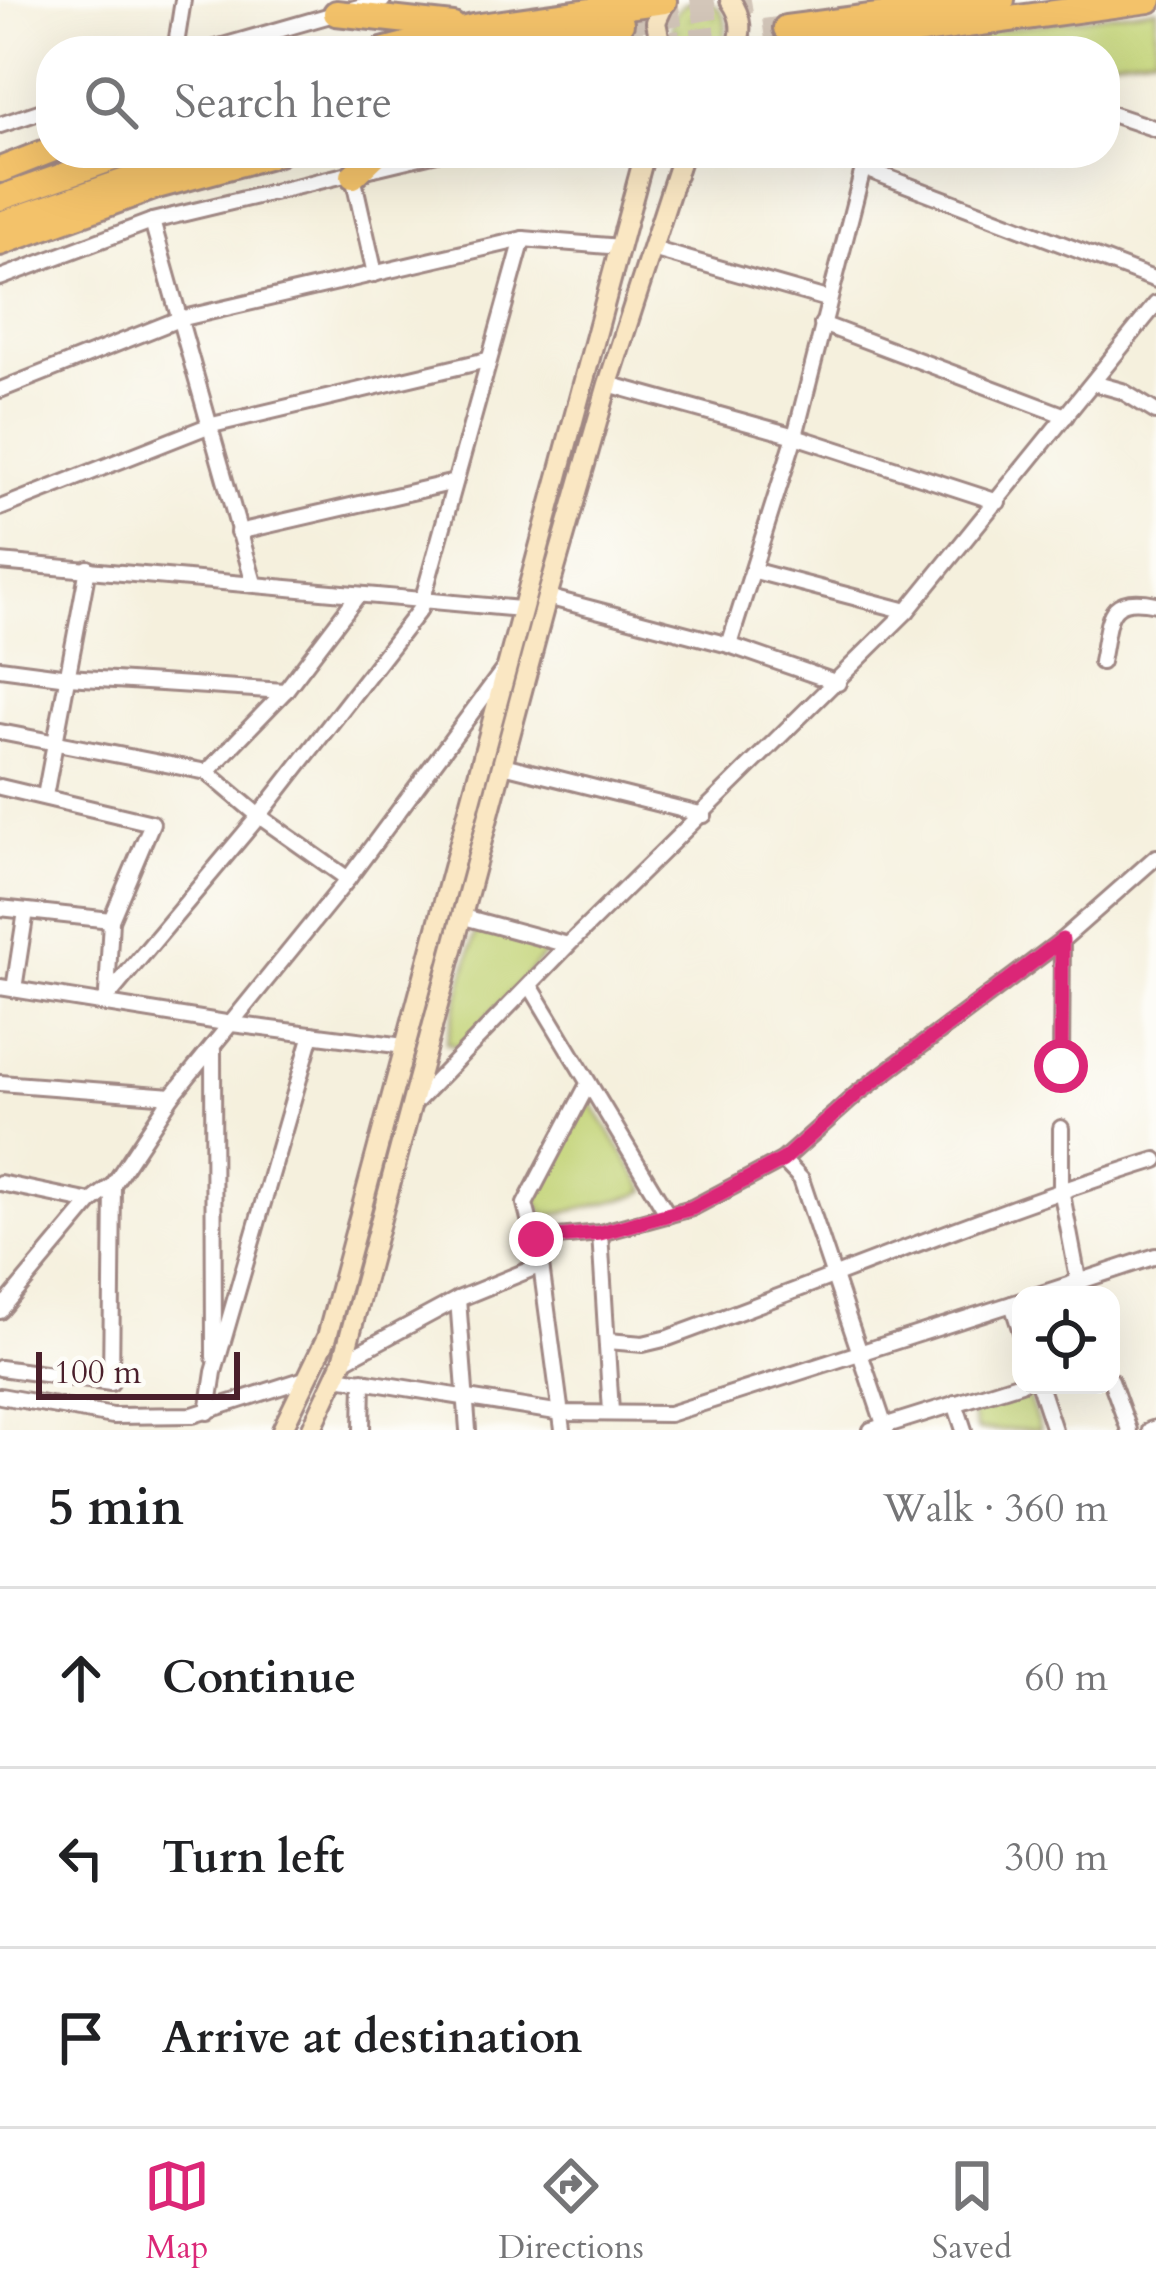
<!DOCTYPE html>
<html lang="en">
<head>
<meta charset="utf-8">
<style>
  :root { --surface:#fff; --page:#f6f6f6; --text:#202124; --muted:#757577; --line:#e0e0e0; --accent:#db2777 }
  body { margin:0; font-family:Cardo,serif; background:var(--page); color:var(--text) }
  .controls { position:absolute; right:36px; bottom:36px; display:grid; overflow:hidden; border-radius:24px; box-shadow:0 12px 48px #0002 }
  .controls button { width:108px; height:108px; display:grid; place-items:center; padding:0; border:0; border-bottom:3px solid var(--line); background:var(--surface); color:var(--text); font:60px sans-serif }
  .scale { position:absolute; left:36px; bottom:30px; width:204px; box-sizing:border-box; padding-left:12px; border:6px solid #4a1f2b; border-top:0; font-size:33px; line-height:42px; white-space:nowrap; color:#4a1f2b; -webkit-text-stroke:9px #fdfcf7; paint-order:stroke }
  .stop { position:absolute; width:36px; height:36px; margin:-27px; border:9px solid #db2777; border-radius:50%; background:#fff }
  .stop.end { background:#db2777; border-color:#fff; box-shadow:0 3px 12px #0008 }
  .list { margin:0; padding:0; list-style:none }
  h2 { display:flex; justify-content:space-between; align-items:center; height:156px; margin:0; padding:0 48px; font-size:51px }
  h2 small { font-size:39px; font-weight:400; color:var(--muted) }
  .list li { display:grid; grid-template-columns:78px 1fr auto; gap:36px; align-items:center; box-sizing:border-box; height:180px; padding:0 48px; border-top:3px solid var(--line) }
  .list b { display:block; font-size:45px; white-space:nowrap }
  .list em { font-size:39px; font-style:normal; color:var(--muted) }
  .icon { flex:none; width:66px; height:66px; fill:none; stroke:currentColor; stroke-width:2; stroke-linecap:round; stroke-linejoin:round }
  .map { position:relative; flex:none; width:1156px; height:1430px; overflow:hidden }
  .search { position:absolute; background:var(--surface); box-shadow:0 12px 48px #0002; left:36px; right:36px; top:36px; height:132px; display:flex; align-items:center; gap:30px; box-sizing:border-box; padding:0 42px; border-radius:48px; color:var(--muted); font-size:45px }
  .sheet { height:696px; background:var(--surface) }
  nav { display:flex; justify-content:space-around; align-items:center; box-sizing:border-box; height:168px; border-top:3px solid var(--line); background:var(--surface); font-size:33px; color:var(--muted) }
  nav a { display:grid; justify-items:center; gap:6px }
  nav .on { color:var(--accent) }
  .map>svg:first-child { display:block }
</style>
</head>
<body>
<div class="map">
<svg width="1156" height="1430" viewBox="0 0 1156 1430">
  <defs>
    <pattern id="grass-dots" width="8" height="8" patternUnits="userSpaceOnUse" patternTransform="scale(3)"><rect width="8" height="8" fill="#c2d376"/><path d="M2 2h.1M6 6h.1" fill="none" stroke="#a8b566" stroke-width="1.8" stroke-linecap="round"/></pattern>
  </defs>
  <rect width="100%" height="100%" fill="#fdfcf7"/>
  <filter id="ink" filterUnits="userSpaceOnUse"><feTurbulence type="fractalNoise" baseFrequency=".00833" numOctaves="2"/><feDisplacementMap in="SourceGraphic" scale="24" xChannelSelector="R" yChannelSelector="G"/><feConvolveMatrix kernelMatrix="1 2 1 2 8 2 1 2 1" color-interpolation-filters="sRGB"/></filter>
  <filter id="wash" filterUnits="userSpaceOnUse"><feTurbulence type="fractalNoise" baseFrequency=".004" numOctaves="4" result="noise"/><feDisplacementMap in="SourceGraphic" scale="48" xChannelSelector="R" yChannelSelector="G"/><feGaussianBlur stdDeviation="2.7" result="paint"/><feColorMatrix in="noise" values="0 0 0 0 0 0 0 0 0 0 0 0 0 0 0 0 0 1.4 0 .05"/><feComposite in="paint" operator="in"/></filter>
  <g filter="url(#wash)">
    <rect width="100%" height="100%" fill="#f5f0dd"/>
    <circle fill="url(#grass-dots)" stroke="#867950" stroke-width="3" cx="699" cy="27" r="27"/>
    <g fill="#c2d376" stroke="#867950" stroke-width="3">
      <polygon points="1156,8 1156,54 1105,60 1105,51 845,51"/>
      <polygon points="477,926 552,947 460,1047 446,1043"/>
      <polygon points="589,1099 646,1190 636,1196 550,1216 543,1214 535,1198"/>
      <polygon points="1026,1389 1040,1430 977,1430 970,1408"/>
    </g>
  </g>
  <g filter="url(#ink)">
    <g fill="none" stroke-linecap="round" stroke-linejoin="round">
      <g stroke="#d3c6b9" stroke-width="24" stroke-dasharray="24 12" stroke-linecap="butt">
        <polyline points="621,23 756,0"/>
        <polyline points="621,50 786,28"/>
      </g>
      <g stroke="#a08884" stroke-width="20">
        <g id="minor">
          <polyline points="175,51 183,0"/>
          <polyline points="205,51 383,0"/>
          <polyline points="1105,112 1156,129"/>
          <polyline points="0,125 51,108"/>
          <polyline points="863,168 1156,280"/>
          <polyline points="353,176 375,274"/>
          <polyline points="152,221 254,583"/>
          <polyline points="652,249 827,299"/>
          <polyline points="0,278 152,221 437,153"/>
          <polyline points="822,324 1066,416"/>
          <polyline points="1093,383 1122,391 1156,412"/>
          <polyline points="608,384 795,436 998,502"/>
          <polyline points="0,390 179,319 523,239 621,247"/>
          <polyline points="0,508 208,426 487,360"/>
          <polyline points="238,532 455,482"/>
          <polyline points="0,562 521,609"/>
          <polyline points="755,571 907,611"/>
          <polyline points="547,597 729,645 838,683"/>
          <polyline points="729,645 795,436 867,153"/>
          <path d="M1101,662C1110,620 1104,593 1156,604"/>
          <polyline points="0,668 68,677 285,691"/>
          <polyline points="0,732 207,772 259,816 348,879"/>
          <polyline points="503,765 704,815"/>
          <polyline points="207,772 285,691 358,595"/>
          <polyline points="0,787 152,823 111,920 107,994"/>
          <polyline points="45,796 88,568"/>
          <polyline points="0,908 111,920"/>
          <polyline points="464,917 568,945"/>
          <polyline points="0,987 232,1024 404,1046"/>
          <polyline points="531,987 668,1215"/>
          <polyline points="14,989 26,911"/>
          <polyline points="104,1001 259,816 420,609 523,239"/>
          <polyline points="213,1050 214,1357"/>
          <polyline points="1061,1066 1062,940"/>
          <polyline points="0,1083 172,1096"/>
          <polyline points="411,1107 568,945 907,611 1156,304"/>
          <polyline points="1061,1128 1061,1189 1081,1295"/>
          <polyline points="783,1160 801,1179 886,1430"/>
          <polyline points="0,1183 91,1202"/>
          <polyline points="600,1233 611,1412"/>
          <polyline points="536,1239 600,1233 692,1208 783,1160 858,1093 1062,940 1156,857"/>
          <polyline points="1038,1295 1156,1256"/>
          <polyline points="458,1299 468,1430"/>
          <polyline points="1012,1304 1021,1332"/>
          <polyline points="0,1311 91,1202 113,1185 172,1096 348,879 504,669"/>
          <path d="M608,1341L643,1344L668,1338C831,1279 991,1211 1156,1160"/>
          <polyline points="343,1361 458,1299 541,1265"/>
          <polyline points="0,1368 111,1383 113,1185"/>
          <polyline points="337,1377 562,1413 669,1414 1021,1301"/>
          <polyline points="1111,1380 1129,1430"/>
          <polyline points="1039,1385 1054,1430"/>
          <polyline points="0,1396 113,1416 193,1415 308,1378"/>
          <polyline points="955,1403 964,1430"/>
          <polyline points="208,1412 214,1372 312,1034"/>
          <polyline points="362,1430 363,1380"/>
          <polyline points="563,1430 541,1265 525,1204 587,1086"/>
          <polyline points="871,1430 1021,1383"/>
          <polyline points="1150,1430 1156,1428"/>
        </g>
      </g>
      <g stroke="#a08884" stroke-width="24">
        <g id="secondary">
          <path d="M730,0C742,16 744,34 734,51"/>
          <polyline points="662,51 656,22 666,0"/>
          <polyline points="282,1430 327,1337 645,153"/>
          <polyline points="311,1430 343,1361 547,597 608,384 683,153"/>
        </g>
      </g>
      <g stroke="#a08884" stroke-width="30">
        <g id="trunk">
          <polyline points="336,13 453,26"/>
          <polyline points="786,28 1002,0"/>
          <polyline points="382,51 473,27 664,1"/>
          <polyline points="476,51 621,23"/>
          <polyline points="616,51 621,50"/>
          <polyline points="778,51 1149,0"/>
          <polyline points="0,170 51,150"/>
          <polyline points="353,176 377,153"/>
          <polyline points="0,198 128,153"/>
          <polyline points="0,224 157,170"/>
          <polyline points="0,243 157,186 278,153"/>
        </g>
      </g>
      <use href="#minor" stroke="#fff" stroke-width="14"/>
      <use href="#secondary" stroke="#fae7c3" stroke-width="18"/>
      <use href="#trunk" stroke="#f3c26a" stroke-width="24"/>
    </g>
  </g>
  <g fill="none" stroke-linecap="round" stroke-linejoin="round" filter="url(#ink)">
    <polyline stroke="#db2777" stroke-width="15" points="536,1239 600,1233 692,1208 783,1160 858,1093 1062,940 1061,1066"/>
  </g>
</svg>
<div class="controls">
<button><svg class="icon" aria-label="locate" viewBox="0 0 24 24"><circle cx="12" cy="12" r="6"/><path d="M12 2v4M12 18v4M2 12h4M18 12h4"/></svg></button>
</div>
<div class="scale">100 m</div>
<div class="stop" style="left:1061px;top:1066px"></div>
<div class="stop end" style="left:536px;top:1239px"></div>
<div class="search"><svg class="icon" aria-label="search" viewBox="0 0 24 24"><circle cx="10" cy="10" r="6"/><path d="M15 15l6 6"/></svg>Search here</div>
</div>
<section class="sheet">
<h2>5 min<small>Walk · 360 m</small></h2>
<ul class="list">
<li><svg class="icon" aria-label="ahead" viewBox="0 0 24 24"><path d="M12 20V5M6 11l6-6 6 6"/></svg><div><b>Continue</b></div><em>60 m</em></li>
<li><svg class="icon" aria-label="left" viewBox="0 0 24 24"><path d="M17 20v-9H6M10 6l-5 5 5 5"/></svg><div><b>Turn left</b></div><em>300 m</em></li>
<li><svg class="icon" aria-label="arrive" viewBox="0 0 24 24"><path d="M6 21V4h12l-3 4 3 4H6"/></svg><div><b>Arrive at destination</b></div></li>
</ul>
</section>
<nav>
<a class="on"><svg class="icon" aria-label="map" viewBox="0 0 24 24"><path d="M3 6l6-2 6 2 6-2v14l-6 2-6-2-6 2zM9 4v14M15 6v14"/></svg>Map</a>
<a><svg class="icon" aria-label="directions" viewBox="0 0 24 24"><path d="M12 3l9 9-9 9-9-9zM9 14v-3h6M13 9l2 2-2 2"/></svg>Directions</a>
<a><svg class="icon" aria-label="saved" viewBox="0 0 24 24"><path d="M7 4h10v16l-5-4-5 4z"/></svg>Saved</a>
</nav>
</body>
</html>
